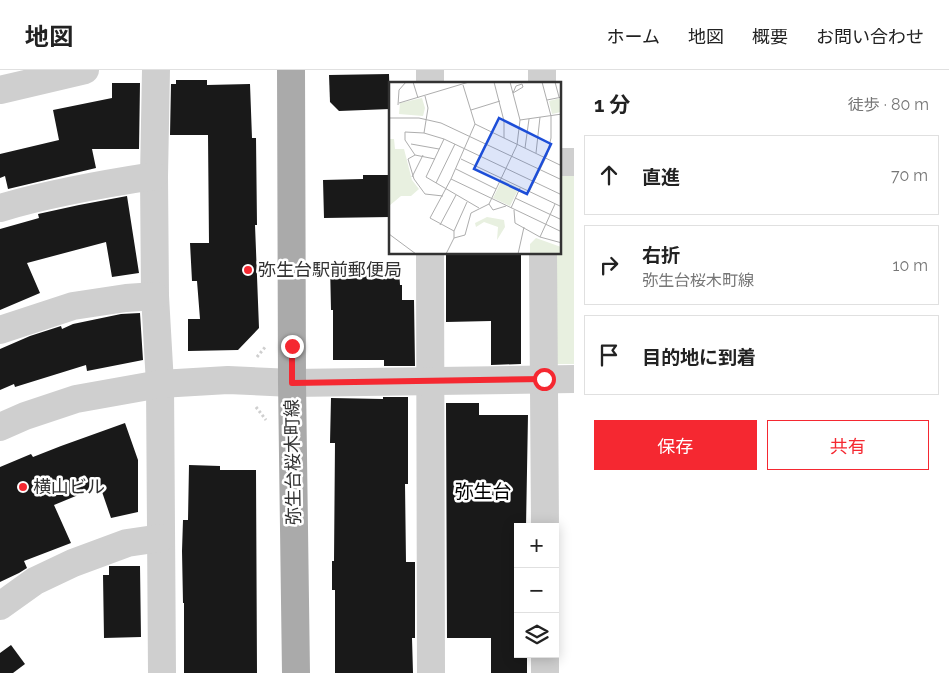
<!DOCTYPE html>
<html lang="ja">
<head>
<meta charset="utf-8">
<style>
  :root { --surface:#fff; --page:#f2f2f2; --text:#222; --muted:#767676; --line:#e0e0e0; --accent:#f52831 }
  body { margin:0; font-family:Raleway,"Noto Sans JP",sans-serif; background:var(--page); color:var(--text) }
  .controls { position:absolute; right:15px; bottom:15px; display:grid; overflow:hidden; border-radius:0px; box-shadow:0 2px 12px #0003 }
  .controls button { width:45px; height:45px; display:grid; place-items:center; padding:0; border:0; border-bottom:1px solid var(--line); background:var(--surface); color:var(--text); font:25px sans-serif }
  .stop { position:absolute; width:15px; height:15px; margin:-11px; border:4px solid #f52831; border-radius:50%; background:#fff }
  .stop.end { background:#f52831; border-color:#fff; box-shadow:0 1px 5px #0008 }
  .list { margin:0; padding:0; list-style:none }
  h2 { display:flex; justify-content:space-between; align-items:center; height:65px; margin:0; padding:0 20px; font-size:21px }
  h2 small { font-size:16px; font-weight:400; color:var(--muted) }
  .list li { display:grid; grid-template-columns:32px 1fr auto; gap:15px; align-items:center; box-sizing:border-box; height:80px; margin:0 10px 10px; padding:0 10px; border:1px solid var(--line); border-radius:0px }
  .list b { display:block; font-size:19px; white-space:nowrap }
  .list p { margin:0; font-size:16px; white-space:nowrap; color:var(--muted) }
  .list em { font-size:16px; font-style:normal; color:var(--muted) }
  .actions { display:flex; gap:10px; padding:15px 20px }
  .actions a { flex:1; padding:11px 0; border:1px solid var(--accent); border-radius:0px; text-align:center; font-size:18px; color:var(--accent) }
  .actions .main { background:var(--accent); color:#fff }
  .icon { flex:none; width:28px; height:28px; fill:none; stroke:currentColor; stroke-width:2; stroke-linecap:round; stroke-linejoin:round }
  .map { position:relative; flex:none; width:574px; height:603px; overflow:hidden }
  header { display:flex; align-items:center; gap:30px; box-sizing:border-box; height:70px; padding:0 25px; background:var(--surface); border-bottom:1px solid var(--line) }
  header strong { font-size:24px }
  nav { display:flex; gap:28px; margin-inline-start:auto; font-size:18px }
  main { display:flex }
  aside { flex:1; background:var(--surface) }
  .map>svg:first-child { display:block }
</style>
</head>
<body>
<header>
<strong>地図</strong>
<nav><a>ホーム</a><a>地図</a><a>概要</a><a>お問い合わせ</a></nav>
</header>
<main>
<div class="map">
<svg width="574" height="603" viewBox="0 0 574 603">
  <rect width="100%" height="100%" fill="#fff"/>
  <polygon fill="#e8f0e0" points="560,103 574,103 574,294 556,294 557,184 560,184"/>
  <g fill="#191919">
    <polygon points="389,4 390,39 339,41 330,32 329,5"/>
    <polygon points="176,10 207,10 207,15 250,14 252,68 256,68 257,155 255,155 259,258 238,280 188,281 188,249 200,249 197,211 192,211 190,173 209,173 208,65 170,65 171,14 176,14"/>
    <polygon points="112,13 140,13 139,79 92,79 96,98 8,119 5,106 0,108 0,84 59,70 53,40 112,28"/>
    <polygon points="363,105 390,105 390,147 324,148 323,110 363,109"/>
    <polygon points="127,126 139,203 112,207 106,172 27,193 40,223 0,240 0,159 39,148 38,144 79,135"/>
    <polygon points="446,184 521,184 521,294 491,295 491,251 446,252"/>
    <polygon points="371,193 371,200 399,200 400,215 402,215 402,230 414,230 415,296 384,296 384,290 333,290 333,240 331,240 330,194"/>
    <polygon points="140,243 143,290 87,301 86,295 15,317 14,314 0,320 0,279 30,266 61,256 62,259 73,254 121,244"/>
    <polygon points="383,327 408,327 408,414 405,414 406,492 415,492 415,568 412,568 413,603 335,603 335,520 332,520 332,491 334,491 335,373 330,373 331,328 383,329"/>
    <polygon points="446,333 479,333 479,345 528,345 526,457 518,457 518,584 527,584 527,603 491,603 491,568 447,568"/>
    <polygon points="125,353 138,390 138,442 111,448 100,416 54,435 71,473 24,491 27,498 19,503 0,512 0,397 31,384 33,387 61,376"/>
    <polygon points="189,395 220,396 220,400 256,400 257,603 184,603 184,533 183,533 182,481 183,450 188,450"/>
    <polygon points="109,496 140,496 141,567 104,568 103,505 109,505"/>
    <polygon points="11,575 25,594 13,603 0,603 0,583"/>
  </g>
  <g fill="none" stroke-linecap="round" stroke-linejoin="round">
    <g stroke="#cfcfcf" stroke-width="3" stroke-dasharray="2.5 2.5" stroke-linecap="butt">
      <polyline points="257,287 266,276"/>
      <polyline points="256,337 266,350"/>
    </g>
    <g stroke="#cfcfcf" stroke-width="28">
      <polyline points="156,0 154,106 155,226 160,314 162,603"/>
      <polyline points="542,0 542,14"/>
      <polyline points="430,14 430,0"/>
      <polyline points="0,20 85,0"/>
      <polyline points="560,92 574,92"/>
      <path d="M0,138C50,123 102,114 154,106"/>
      <polyline points="430,184 431,603"/>
      <polyline points="543,184 545,457"/>
      <polyline points="0,260 73,236 126,228 155,226"/>
      <polyline points="0,357 25,346 76,329 160,314 228,310 292,313 574,309"/>
      <polyline points="0,536 35,511 73,493 127,473 161,468"/>
      <polyline points="545,584 545,603"/>
    </g>
    <polyline stroke="#aaa" stroke-width="28" points="291,0 292,313 296,603"/>
  </g>
  <g fill="none" stroke-linecap="round" stroke-linejoin="round">
    <polyline stroke="#f52831" stroke-width="6" points="292,276 292,313 544,309"/>
  </g>
  <g fill="#f52831" stroke="#fff" stroke-width="2">
    <circle cx="248" cy="200" r="5"/>
    <circle cx="23" cy="417" r="5"/>
  </g>
  <g text-anchor="middle" stroke-width="5" stroke-linejoin="round" paint-order="stroke">
    <g font-size="18" fill="#323232" stroke="#fff" text-anchor="start">
      <text x="258" y="206">弥生台駅前郵便局</text>
      <text x="33" y="423">横山ビル</text>
    </g>
    <g font-size="18" fill="#323232" stroke="#fff">
      <text transform="translate(293 392) rotate(-91)" y="6">弥生台桜木町線</text>
    </g>
    <g font-size="19" fill="#000" stroke="#fff">
      <text x="483" y="428">弥生台</text>
    </g>
  </g>
  <g transform="translate(389 12)">
    <rect width="172" height="172" fill="#fff"/>
    <path d="M33,16L36,26L34,34L10,32L11,21ZM172,16V30L163,32L160,19ZM0,57H5L6,67H15L23,98L30,107L22,114H12L0,124ZM113,98L130,106L121,124L104,116ZM98,135L115,138L116,145L108,158L109,145L95,140L87,145L86,141ZM147,156L172,165V172H141V162Z" fill="#e8f0e0"/>
    <path fill="none" stroke="#adadad" stroke-width="1" d="M24,0L29,16M105,0L115,39V56M166,0L170,15M133,2L134,5L124,11L127,4ZM158,18L173,15M10,21L80,0M9,23L10,8L17,0M82,28L111,19M0,36H30L52,41L173,98M0,38V55M131,38L173,32M86,42L173,84M35,51L39,26L36,14M55,57L37,95L90,126M22,62L50,67M136,66L140,37M147,71L151,35M26,73L46,77M72,77L173,125M67,87L107,107M23,95L34,73M62,97L173,150M47,101L66,62M140,110L158,73L162,56V34L153,0M54,114L36,112L25,97L19,77L26,73L16,58V50L35,51L55,57L173,113M126,116L173,138M100,122L104,128L117,124M122,126L131,106M125,128L126,141L151,155L173,161M51,143L67,113M65,149L78,120M0,152L27,172M151,155L166,122M65,156L76,153L82,131L100,122L128,63L131,38L121,0M57,172L65,156V149L41,136L62,97L86,42L74,3M129,172L135,145"/>
    <path fill="#1d4ed8" fill-opacity="0.15" stroke="#1d4ed8" stroke-width="2.5" d="M110,36L162,62L138,112L85,87Z"/>
    <rect width="172" height="172" fill="none" stroke="#323232" stroke-width="2.5"/>
  </g>
</svg>
<div class="controls">
<button>+</button>
<button>−</button>
<button><svg class="icon" aria-label="layers" viewBox="0 0 24 24"><path d="M12 4l9 5-9 5-9-5zM3 14l9 5 9-5"/></svg></button>
</div>
<div class="stop" style="left:544px;top:309px"></div>
<div class="stop end" style="left:292px;top:276px"></div>
</div>
<aside>
<h2>1 分<small>徒歩 · 80 m</small></h2>
<ul class="list">
<li><svg class="icon" aria-label="ahead" viewBox="0 0 24 24"><path d="M12 20V5M6 11l6-6 6 6"/></svg><div><b>直進</b></div><em>70 m</em></li>
<li><svg class="icon" aria-label="right" viewBox="0 0 24 24"><path d="M7 20v-9h11M14 6l5 5-5 5"/></svg><div><b>右折</b><p>弥生台桜木町線</p></div><em>10 m</em></li>
<li><svg class="icon" aria-label="arrive" viewBox="0 0 24 24"><path d="M6 21V4h12l-3 4 3 4H6"/></svg><div><b>目的地に到着</b></div></li>
</ul>
<div class="actions"><a class="main">保存</a><a>共有</a></div>
</aside>
</main>
</body>
</html>
